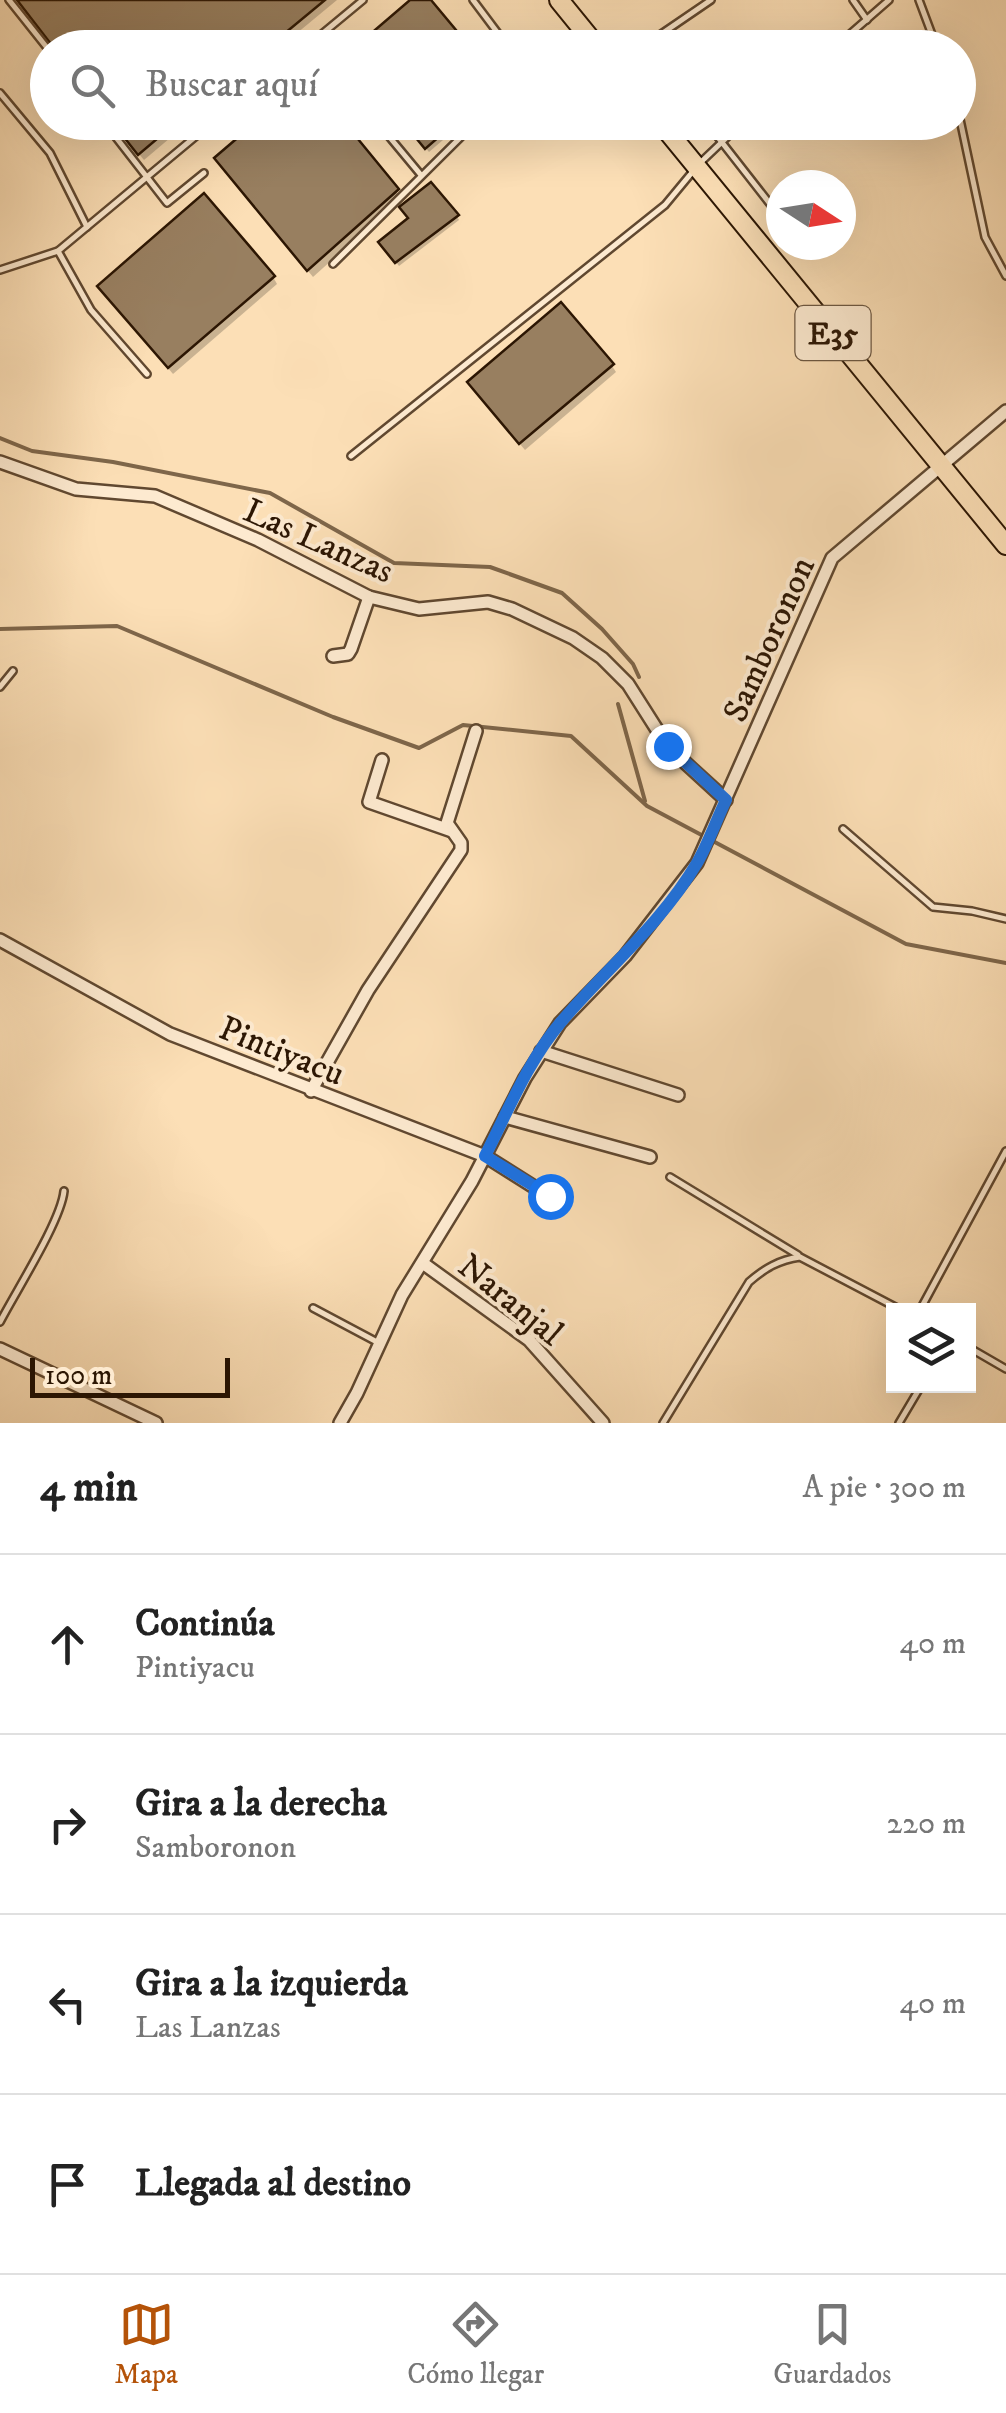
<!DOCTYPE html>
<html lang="es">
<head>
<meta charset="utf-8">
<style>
  :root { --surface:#fff; --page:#f6f6f6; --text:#222; --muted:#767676; --line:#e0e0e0; --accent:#b45309 }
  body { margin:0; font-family:"IM FELL DW Pica",serif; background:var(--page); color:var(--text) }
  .controls { position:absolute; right:30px; bottom:30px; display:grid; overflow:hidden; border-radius:0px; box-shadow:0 10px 40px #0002 }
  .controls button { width:90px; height:90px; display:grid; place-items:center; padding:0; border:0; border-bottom:2px solid var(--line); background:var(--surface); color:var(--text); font:50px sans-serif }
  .compass { position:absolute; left:766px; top:170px; width:90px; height:90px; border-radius:50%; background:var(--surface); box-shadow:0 10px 40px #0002; rotate:102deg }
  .scale { position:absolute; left:30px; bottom:25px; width:200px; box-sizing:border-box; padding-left:10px; border:5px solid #2c1603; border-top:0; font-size:28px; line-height:35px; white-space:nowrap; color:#2c1603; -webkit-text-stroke:8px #fdead0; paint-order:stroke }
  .stop { position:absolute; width:30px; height:30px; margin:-22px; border:8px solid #1a73e8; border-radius:50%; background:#fff }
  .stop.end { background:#1a73e8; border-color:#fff; box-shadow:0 2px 10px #0008 }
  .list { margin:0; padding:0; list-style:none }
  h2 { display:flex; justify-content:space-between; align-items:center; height:130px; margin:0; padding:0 40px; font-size:42px }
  h2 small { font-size:32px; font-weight:400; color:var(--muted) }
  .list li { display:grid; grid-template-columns:65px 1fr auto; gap:30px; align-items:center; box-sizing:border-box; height:180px; padding:0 40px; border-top:2px solid var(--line) }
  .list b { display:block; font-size:38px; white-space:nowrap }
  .list p { margin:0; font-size:32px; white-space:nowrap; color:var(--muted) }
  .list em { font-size:32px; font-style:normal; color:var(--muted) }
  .icon { flex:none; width:55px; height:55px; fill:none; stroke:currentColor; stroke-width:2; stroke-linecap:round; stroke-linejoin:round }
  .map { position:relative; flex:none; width:1006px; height:1423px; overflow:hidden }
  .search { position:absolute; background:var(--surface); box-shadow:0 10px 40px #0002; left:30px; right:30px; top:30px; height:110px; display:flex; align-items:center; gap:25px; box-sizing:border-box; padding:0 35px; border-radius:55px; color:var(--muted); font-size:38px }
  .sheet { height:850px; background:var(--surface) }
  nav { display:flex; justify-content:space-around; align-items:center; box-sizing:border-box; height:140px; border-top:2px solid var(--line); background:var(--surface); font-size:28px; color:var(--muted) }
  nav a { display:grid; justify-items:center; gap:5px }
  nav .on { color:var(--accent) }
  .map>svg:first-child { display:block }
</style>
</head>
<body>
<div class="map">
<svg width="1006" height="1423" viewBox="0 0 1006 1423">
  <rect width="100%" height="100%" fill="#fcdfb6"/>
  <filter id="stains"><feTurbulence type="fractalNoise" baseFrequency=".002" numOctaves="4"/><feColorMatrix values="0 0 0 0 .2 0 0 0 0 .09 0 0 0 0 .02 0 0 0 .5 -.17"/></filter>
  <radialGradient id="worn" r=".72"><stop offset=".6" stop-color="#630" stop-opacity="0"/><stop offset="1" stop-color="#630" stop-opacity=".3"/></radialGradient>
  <g fill="#0003">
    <polygon points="12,0 337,0 279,48 56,48 20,3"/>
    <polygon points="112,122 189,122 144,160"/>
    <polygon points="341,122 401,198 313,277 221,165"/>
    <polygon points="405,122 464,122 429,152"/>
    <polygon points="518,122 548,122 530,137"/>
    <polygon points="457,216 459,220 399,266 384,247"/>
    <polygon points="273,277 277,284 173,374 105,293"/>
    <polygon points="612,366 616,372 525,450 474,390"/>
  </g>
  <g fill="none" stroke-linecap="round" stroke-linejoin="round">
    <g stroke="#7e664a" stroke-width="4">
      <polyline points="0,438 32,451 113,462 270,493 394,563 490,567 562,593 602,629 633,664 639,677"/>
      <polyline points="0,629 117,626 333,717 419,748 463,725 571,736 647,806 906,944 1006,963"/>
      <polyline points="618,704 645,801"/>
    </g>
  </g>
  <g fill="#987f60" stroke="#2c1603" stroke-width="2.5">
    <polygon points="17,0 325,0 267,48 54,48"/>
    <polygon points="410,0 431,0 471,48 354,48"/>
    <polygon points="112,122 177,122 138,155"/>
    <polygon points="256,122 344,122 399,189 307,271 214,158"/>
    <polygon points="403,122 456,122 425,149"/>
    <polygon points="431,182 459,215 395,263 378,242 408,218 399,207"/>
    <polygon points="204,193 275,276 168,368 97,286"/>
    <polygon points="561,302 614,364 519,444 467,382"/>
  </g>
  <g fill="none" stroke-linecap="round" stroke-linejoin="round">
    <g stroke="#604830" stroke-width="10">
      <g id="service">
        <polyline points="9,0 48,49"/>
        <polyline points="473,0 509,48"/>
        <polyline points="853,0 867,20"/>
        <polyline points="919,0 937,48"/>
        <polyline points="305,48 363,0"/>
        <polyline points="649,48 651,41 711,0"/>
        <polyline points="834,48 889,0"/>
        <polyline points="0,93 50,153 87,227"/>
        <polyline points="958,110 985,237 1006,276"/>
        <polyline points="104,122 167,203 204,173"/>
        <polyline points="377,122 421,175"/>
        <polyline points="706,122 781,218"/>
        <polyline points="701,162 743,122"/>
        <polyline points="58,251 91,310 147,374"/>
        <polyline points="333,264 476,122"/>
        <polyline points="0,270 58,251 213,122"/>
        <polyline points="351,456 665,205 694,170"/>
        <polyline points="0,687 13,671"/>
        <polyline points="843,829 933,907 972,911 1006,919"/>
        <polyline points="670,1177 798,1255"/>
        <polyline points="313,1308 377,1342"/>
        <polyline points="920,1310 1006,1151"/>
        <path d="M0,1322C16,1291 61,1221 64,1191"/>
        <polyline points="968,1347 1006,1369"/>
        <path d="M663,1423L749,1282C765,1268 779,1260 800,1257L901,1310"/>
        <polyline points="899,1423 921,1386"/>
      </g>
    </g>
    <g stroke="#604830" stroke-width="16">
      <g id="minor">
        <polyline points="0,462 76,489 155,496 258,540 369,597 419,609 488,602 512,609 573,638 602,658 628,684 668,747 726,800"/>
        <polyline points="333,656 348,654 351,649 369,597"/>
        <polyline points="382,760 369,802 452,831"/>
        <polyline points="0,940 170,1034 485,1156 550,1197"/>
        <polyline points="541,1051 678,1095"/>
        <polyline points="311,1091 368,990 461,850 461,843 447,823 476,731"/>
        <polyline points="505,1117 650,1157"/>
        <polyline points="424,1264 529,1340 603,1423"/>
        <polyline points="0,1349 156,1423"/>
        <polyline points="340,1423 357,1393 402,1295 472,1181 525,1078 560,1023 625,956 697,863 832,558 1006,411"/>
      </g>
    </g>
    <g stroke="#2c1603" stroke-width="22">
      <g id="trunk">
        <polyline points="559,0 598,48"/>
        <polyline points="660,122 1006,545"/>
      </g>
    </g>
    <use href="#service" stroke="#fdead0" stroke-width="5"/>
    <use href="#minor" stroke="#fdead0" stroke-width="11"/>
    <use href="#trunk" stroke="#fcdfb6" stroke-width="18"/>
  </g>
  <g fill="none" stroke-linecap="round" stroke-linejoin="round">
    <path stroke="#1a73e8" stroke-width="12" d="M550,1196L485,1156C508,1111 528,1061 561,1022C606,969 661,924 697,863C708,844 716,821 726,800L668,746"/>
  </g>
  <g text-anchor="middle" stroke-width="8" stroke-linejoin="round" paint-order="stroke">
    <rect fill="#fdead0" stroke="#6b5640" stroke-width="2.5" x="795.5" y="306" width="75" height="54" rx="8"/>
    <g font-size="32" font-weight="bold" fill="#2c1603">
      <text x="833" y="344">E35</text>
    </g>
    <g font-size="35" fill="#2c1603" stroke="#fdead0">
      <text transform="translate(319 540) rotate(24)" y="12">Las Lanzas</text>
      <text transform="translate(768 639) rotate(-66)" y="12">Samboronon</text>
      <text transform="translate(282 1050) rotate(22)" y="12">Pintiyacu</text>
      <text transform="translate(511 1299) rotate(39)" y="12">Naranjal</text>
    </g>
  </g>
  <rect width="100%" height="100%" filter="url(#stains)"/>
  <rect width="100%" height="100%" fill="url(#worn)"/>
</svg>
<div class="controls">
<button><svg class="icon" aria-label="layers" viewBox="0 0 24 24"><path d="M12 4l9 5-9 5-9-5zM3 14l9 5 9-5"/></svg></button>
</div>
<svg class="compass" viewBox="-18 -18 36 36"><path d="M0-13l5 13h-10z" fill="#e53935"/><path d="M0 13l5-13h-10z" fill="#767676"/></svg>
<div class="scale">100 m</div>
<div class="stop" style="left:550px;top:1196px"></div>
<div class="stop end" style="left:668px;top:746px"></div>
<div class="search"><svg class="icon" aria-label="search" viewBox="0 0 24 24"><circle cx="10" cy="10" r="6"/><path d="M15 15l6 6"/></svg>Buscar aquí</div>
</div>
<section class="sheet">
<h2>4 min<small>A pie · 300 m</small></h2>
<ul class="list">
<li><svg class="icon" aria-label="ahead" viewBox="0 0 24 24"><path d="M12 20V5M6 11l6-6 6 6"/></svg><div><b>Continúa</b><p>Pintiyacu</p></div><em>40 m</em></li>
<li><svg class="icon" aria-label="right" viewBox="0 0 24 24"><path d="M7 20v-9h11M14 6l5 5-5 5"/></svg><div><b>Gira a la derecha</b><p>Samboronon</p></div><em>220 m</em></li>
<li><svg class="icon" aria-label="left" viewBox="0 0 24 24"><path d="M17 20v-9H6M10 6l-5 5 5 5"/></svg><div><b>Gira a la izquierda</b><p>Las Lanzas</p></div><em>40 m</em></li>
<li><svg class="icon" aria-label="arrive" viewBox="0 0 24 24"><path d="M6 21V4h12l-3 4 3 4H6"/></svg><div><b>Llegada al destino</b></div></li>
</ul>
</section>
<nav>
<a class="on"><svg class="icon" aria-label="map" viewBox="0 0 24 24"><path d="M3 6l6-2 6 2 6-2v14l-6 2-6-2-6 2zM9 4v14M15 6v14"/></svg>Mapa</a>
<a><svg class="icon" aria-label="directions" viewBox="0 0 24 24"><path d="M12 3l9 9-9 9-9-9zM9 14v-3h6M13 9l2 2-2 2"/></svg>Cómo llegar</a>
<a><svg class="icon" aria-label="saved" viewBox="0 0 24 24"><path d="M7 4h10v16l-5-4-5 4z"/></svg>Guardados</a>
</nav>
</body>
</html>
